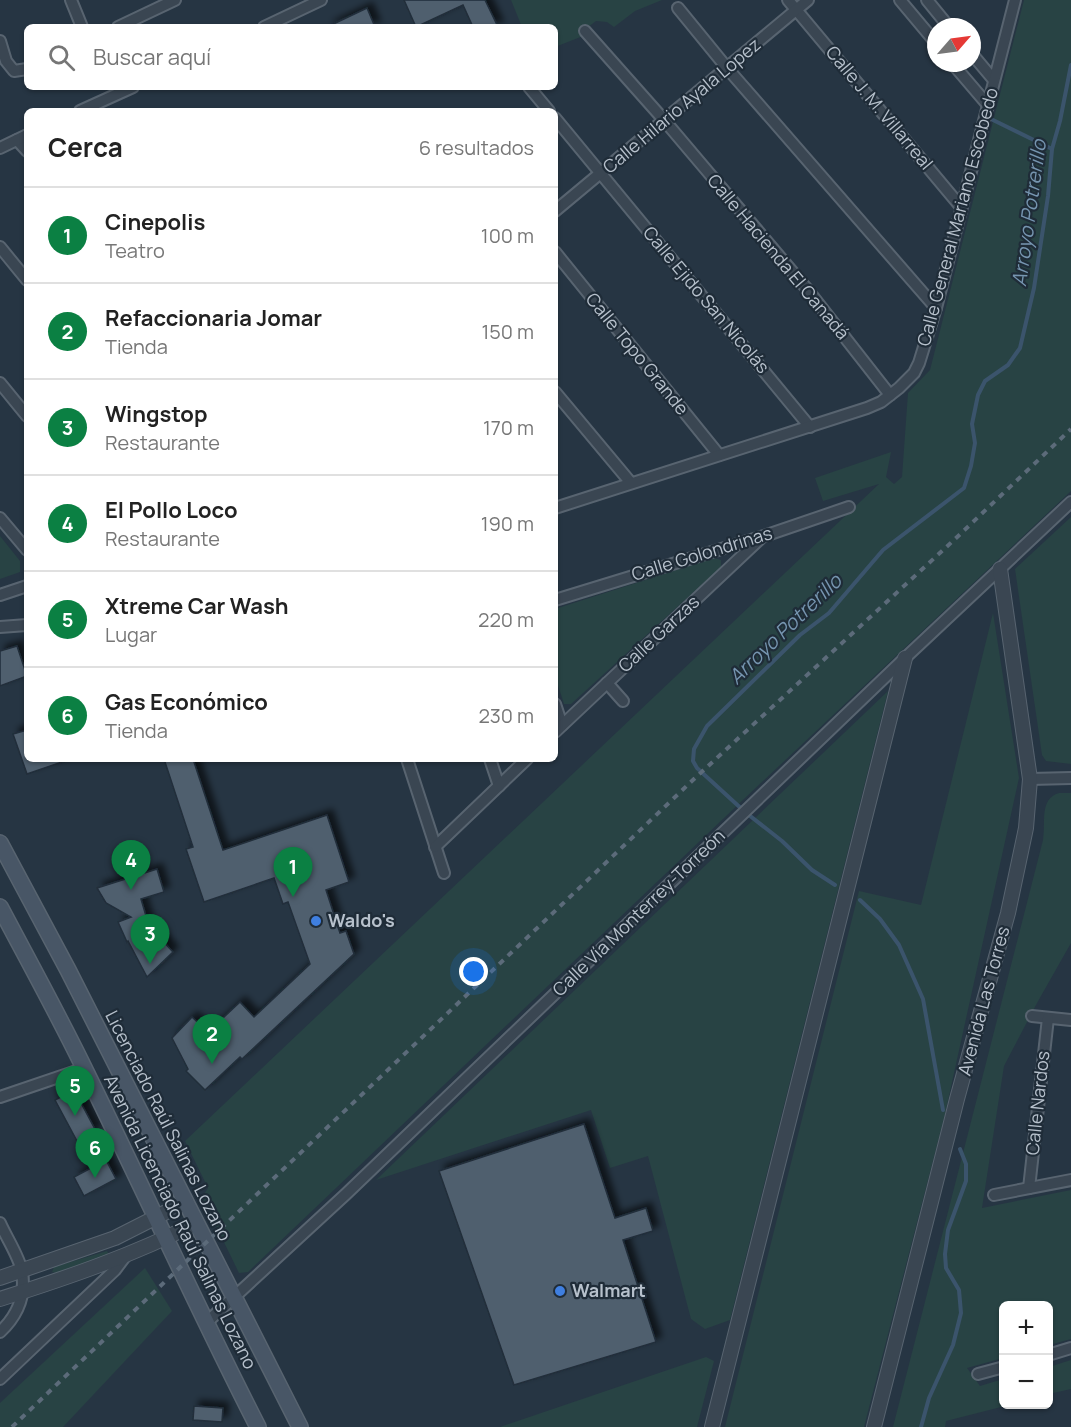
<!DOCTYPE html>
<html lang="es">
<head>
<meta charset="utf-8">
<style>
  :root { --surface:#fff; --page:#f6f6f6; --text:#222; --muted:#767676; --line:#e0e0e0; --accent:#0b8043 }
  body { margin:0; font-family:Manrope,sans-serif; background:var(--page); color:var(--text) }
  .controls { position:absolute; right:18px; bottom:18px; display:grid; overflow:hidden; border-radius:9px; box-shadow:0 2px 4px #0004 }
  .controls button { width:54px; height:54px; display:grid; place-items:center; padding:0; border:0; border-bottom:2px solid var(--line); background:var(--surface); color:var(--text); font:30px sans-serif }
  .compass { position:absolute; left:927px; top:18px; width:54px; height:54px; border-radius:50%; background:var(--surface); box-shadow:0 2px 4px #0004; rotate:62deg }
  .you { position:absolute; left:474px; top:972px; width:21px; height:21px; margin:-15px; border:4px solid #fff; border-radius:50%; background:#1a73e8; box-shadow:0 0 0 9px #1a73e833 }
  .badge { display:grid; place-items:center; width:39px; height:39px; border-radius:50%; background:var(--accent); color:#fff; font-size:20px; font-weight:700 }
  .pin { position:absolute; translate:-50% -50px; filter:drop-shadow(0 2px 3px #0008) }
  .pin::after { content:''; position:absolute; top:32px; width:21px; height:18px; background:inherit; clip-path:polygon(0 0,100% 0,50% 100%) }
  .list { margin:0; padding:0; list-style:none }
  h2 { display:flex; justify-content:space-between; align-items:center; height:78px; margin:0; padding:0 24px; font-size:26px }
  h2 small { font-size:20px; font-weight:400; color:var(--muted) }
  .list li { display:grid; grid-template-columns:39px 1fr auto; gap:18px; align-items:center; box-sizing:border-box; height:96px; padding:0 24px; border-top:2px solid var(--line) }
  .list b { display:block; font-size:22px; white-space:nowrap }
  .list p { margin:0; font-size:20px; white-space:nowrap; color:var(--muted) }
  .list em { font-size:20px; font-style:normal; color:var(--muted) }
  .icon { flex:none; width:33px; height:33px; fill:none; stroke:currentColor; stroke-width:2; stroke-linecap:round; stroke-linejoin:round }
  .map { position:relative; flex:none; width:1071px; height:1427px; overflow:hidden }
  .search { position:absolute; background:var(--surface); box-shadow:0 2px 4px #0004; left:24px; top:24px; width:534px; height:66px; display:flex; align-items:center; gap:15px; box-sizing:border-box; padding:0 21px; border-radius:9px; color:var(--muted); font-size:22px }
  .panel { position:absolute; background:var(--surface); box-shadow:0 2px 4px #0004; left:24px; top:108px; width:534px; height:654px; border-radius:9px }
  .map>svg:first-child { display:block }
</style>
</head>
<body>
<div class="map">
<svg width="1071" height="1427" viewBox="0 0 1071 1427">
  <defs>
    <filter id="shadow"><feDropShadow dx="5.5" dy="-5.5" stdDeviation="3" flood-color="#0009"/></filter>
  </defs>
  <rect width="100%" height="100%" fill="#263543"/>
  <g fill="#284344">
    <polygon points="511,0 662,0 635,11 614,27 607,22 596,21 588,27 583,36 555,47 555,27 522,27"/>
    <polygon points="1024,0 1071,0 1071,491 745,798 248,1272 239,1273 202,1197 208,1188 185,1141 879,484 823,501 815,478 891,452 886,477 894,484 902,477 908,393 930,370"/>
    <polygon points="1071,517 1071,764 1046,761 1042,755 1015,569"/>
    <polygon points="0,536 20,561 20,572 0,579"/>
    <polygon points="714,558 721,560 721,567 571,704 564,704 555,676 555,609"/>
    <polygon points="993,613 1019,778 945,1114 864,1427 725,1427 859,891 921,905"/>
    <polygon points="888,691 730,1320 705,1329 691,1319 648,1156 610,1168 591,1110 376,1180"/>
    <path d="M1059,793H1071V943L1037,1003L1004,1066L982,1208L1071,1190V1339L1049,1345L1048,1306H1004L1003,1358L967,1368L980,1386L1003,1379L1004,1404L1009,1405L946,1421L945,1427H893L1043,840C1046,822 1039,799 1059,793Z"/>
    <polygon points="107,1251 109,1255 56,1273 52,1272 54,1267"/>
    <polygon points="145,1268 172,1311 63,1427 0,1427 0,1403"/>
    <polygon points="706,1357 714,1361 697,1427 500,1427"/>
    <polygon points="1071,1360 1071,1389 1049,1394 1049,1367"/>
  </g>
  <g fill="none" stroke-linecap="round" stroke-linejoin="round">
    <g stroke="#3b546c" stroke-width="4">
      <polyline points="993,120 1052,149"/>
      <polyline points="835,885 812,870 782,841 745,812 697,768 693,761 694,749 707,726 800,635 829,613 883,550 964,488 971,466 975,443 972,424 978,395 985,381 1008,365 1020,348 1034,288 1048,196 1052,149 1060,121 1071,65"/>
      <polyline points="860,900 880,919 899,945 923,999 943,1110"/>
      <polyline points="921,1427 929,1398 953,1345 961,1313 959,1290 946,1268 945,1254 948,1230 966,1181 966,1164 960,1149"/>
    </g>
  </g>
  <g fill="#4f5e6e" stroke="#212e3a" stroke-width="1.5" filter="url(#shadow)">
    <polygon points="404,0 485,0 498,27 473,27 463,5 416,27"/>
    <polygon points="367,8 375,27 327,27"/>
    <polygon points="17,646 27,676 0,686 0,651"/>
    <polygon points="27,730 27,759 64,759 65,761 27,774 13,734"/>
    <polygon points="164,759 193,759 223,850 327,815 349,882 326,890 340,933 346,931 354,954 242,1059 240,1057 205,1090 186,1071 188,1069 172,1038 192,1017 208,1032 240,1002 254,1017 310,964 288,902 283,904 274,878 204,902 186,849 193,847"/>
    <polygon points="157,869 164,892 141,899 149,926 173,952 147,977 128,941 127,942 118,922 131,917 106,903 97,888"/>
    <polygon points="74,1090 96,1131 77,1141 55,1100"/>
    <polygon points="584,1124 615,1218 646,1208 653,1231 623,1240 656,1342 514,1385 439,1171"/>
    <polygon points="106,1160 116,1179 84,1196 74,1177"/>
    <polygon points="194,1406 223,1408 222,1422 193,1420"/>
  </g>
  <g fill="none" stroke-linecap="round" stroke-linejoin="round">
    <g stroke="#586470" stroke-width="14">
      <g id="minor">
        <polyline points="71,0 82,27"/>
        <polyline points="788,0 961,207"/>
        <polyline points="900,0 936,43"/>
        <polyline points="927,0 949,27"/>
        <polyline points="678,8 727,68 936,308"/>
        <polyline points="118,27 175,0"/>
        <polyline points="264,27 321,0"/>
        <polyline points="585,31 664,120 807,289 890,395"/>
        <polyline points="0,41 6,61 14,71 27,69"/>
        <polyline points="972,54 993,79"/>
        <polyline points="952,63 987,104"/>
        <polyline points="529,87 549,111"/>
        <polyline points="80,111 133,87"/>
        <polyline points="555,118 810,427"/>
        <polyline points="17,140 27,151"/>
        <polyline points="0,148 27,135"/>
        <polyline points="555,211 808,0"/>
        <polyline points="0,247 27,280"/>
        <polyline points="555,252 719,455"/>
        <polyline points="0,383 27,416"/>
        <polyline points="555,392 631,483"/>
        <polyline points="555,508 867,408 881,402 899,388 914,373 919,363 936,308 1015,0"/>
        <polyline points="0,518 27,550"/>
        <polyline points="0,595 27,586"/>
        <polyline points="555,600 764,536 849,507"/>
        <polyline points="0,627 27,625"/>
        <polyline points="607,683 623,701"/>
        <polyline points="555,704 562,725"/>
        <polyline points="555,732 761,538"/>
        <polyline points="407,759 444,873"/>
        <polyline points="490,759 499,786"/>
        <polyline points="1030,779 1071,778"/>
        <polyline points="435,847 527,759"/>
        <polyline points="1032,1016 1071,1020"/>
        <polyline points="0,1097 85,1068"/>
        <polyline points="1029,1188 1048,1018"/>
        <polyline points="994,1195 1071,1180"/>
        <path d="M0,1223C6,1237 20,1258 22,1272C26,1296 17,1316 0,1332"/>
        <polyline points="206,1323 346,1194 905,658 1071,502"/>
        <polyline points="1048,1355 1071,1348"/>
        <polyline points="978,1374 1004,1367"/>
        <polyline points="0,1379 115,1270 127,1254"/>
      </g>
    </g>
    <g stroke="#586470" stroke-width="16">
      <g id="tertiary">
        <polyline points="0,1278 115,1238 186,1202"/>
        <path d="M0,1299C66,1278 134,1255 196,1223"/>
        <polyline points="712,1427 905,658"/>
        <polyline points="874,1427 957,1099 1008,913 1026,828 1030,779 1000,569"/>
      </g>
    </g>
    <g stroke="#586470" stroke-width="18">
      <g id="secondary">
        <polyline points="0,843 68,970 300,1427"/>
        <path d="M0,907C29,962 59,1016 86,1072C144,1190 198,1310 258,1427"/>
      </g>
    </g>
    <use href="#minor" stroke="#3a4652" stroke-width="10"/>
    <use href="#tertiary" stroke="#3a4652" stroke-width="14"/>
    <use href="#secondary" stroke="#485666" stroke-width="15"/>
    <polyline stroke="#5c6b7a" stroke-width="4" stroke-dasharray="6 6" stroke-linecap="butt" points="12,1427 694,779 954,540 1071,429"/>
  </g>
  <g fill="#3f7fe0" stroke="#1f2c38" stroke-width="2">
    <circle cx="316" cy="921" r="6"/>
    <circle cx="560" cy="1291" r="6"/>
  </g>
  <g text-anchor="middle" stroke-width="4.5" stroke-linejoin="round" paint-order="stroke">
    <g font-size="18" fill="#b7c1cc" stroke="#1f2c38">
      <text transform="translate(682 106) rotate(-40)" y="6">Calle Hilario Ayala Lopez</text>
      <text transform="translate(879 108) rotate(50)" y="6">Calle J. M. Villarreal</text>
      <text transform="translate(958 217) rotate(-75)" y="6">Calle General Mariano Escobedo</text>
      <text transform="translate(778 257) rotate(50)" y="6">Calle Hacienda El Canadá</text>
      <text transform="translate(706 300) rotate(50)" y="6">Calle Ejido San Nicolás</text>
      <text transform="translate(637 354) rotate(51)" y="6">Calle Topo Grande</text>
      <text transform="translate(702 554) rotate(-17)" y="6">Calle Golondrinas</text>
      <text transform="translate(659 634) rotate(-43)" y="6">Calle Garzas</text>
      <text transform="translate(639 913) rotate(-44)" y="6">Calle Vía Monterrey-Torreón</text>
      <text transform="translate(984 1001) rotate(-75)" y="6">Avenida Las Torres</text>
      <text transform="translate(1038 1103) rotate(-84)" y="6">Calle Nardos</text>
      <text transform="translate(168 1126) rotate(63)" y="6">Licenciado Raúl Salinas Lozano</text>
      <text transform="translate(180 1222) rotate(64)" y="6">Avenida Licenciado Raúl Salinas Lozano</text>
    </g>
    <g font-size="18" font-weight="bold" fill="#b7c1cc" stroke="#1f2c38" text-anchor="start">
      <text x="328" y="927">Waldo's</text>
      <text x="572" y="1297">Walmart</text>
    </g>
    <g font-size="20" font-style="italic" fill="#7695b0" stroke="#1f2c38">
      <text transform="translate(1029 213) rotate(-82)" y="7">Arroyo Potrerillo</text>
      <text transform="translate(785 629) rotate(-44)" y="7">Arroyo Potrerillo</text>
    </g>
  </g>
</svg>
<div class="controls">
<button>+</button>
<button>−</button>
</div>
<svg class="compass" viewBox="-18 -18 36 36"><path d="M0-13l5 13h-10z" fill="#e53935"/><path d="M0 13l5-13h-10z" fill="#767676"/></svg>
<div class="you"></div>
<div class="pin badge" style="left:293px;top:897px">1</div>
<div class="pin badge" style="left:212px;top:1064px">2</div>
<div class="pin badge" style="left:150px;top:964px">3</div>
<div class="pin badge" style="left:131px;top:890px">4</div>
<div class="pin badge" style="left:75px;top:1116px">5</div>
<div class="pin badge" style="left:95px;top:1178px">6</div>
<div class="search"><svg class="icon" aria-label="search" viewBox="0 0 24 24"><circle cx="10" cy="10" r="6"/><path d="M15 15l6 6"/></svg>Buscar aquí</div>
<section class="panel">
<h2>Cerca<small>6 resultados</small></h2>
<ul class="list">
<li><span class="badge">1</span><div><b>Cinepolis</b><p>Teatro</p></div><em>100 m</em></li>
<li><span class="badge">2</span><div><b>Refaccionaria Jomar</b><p>Tienda</p></div><em>150 m</em></li>
<li><span class="badge">3</span><div><b>Wingstop</b><p>Restaurante</p></div><em>170 m</em></li>
<li><span class="badge">4</span><div><b>El Pollo Loco</b><p>Restaurante</p></div><em>190 m</em></li>
<li><span class="badge">5</span><div><b>Xtreme Car Wash</b><p>Lugar</p></div><em>220 m</em></li>
<li><span class="badge">6</span><div><b>Gas Económico</b><p>Tienda</p></div><em>230 m</em></li>
</ul>
</section>
</div>
</body>
</html>
